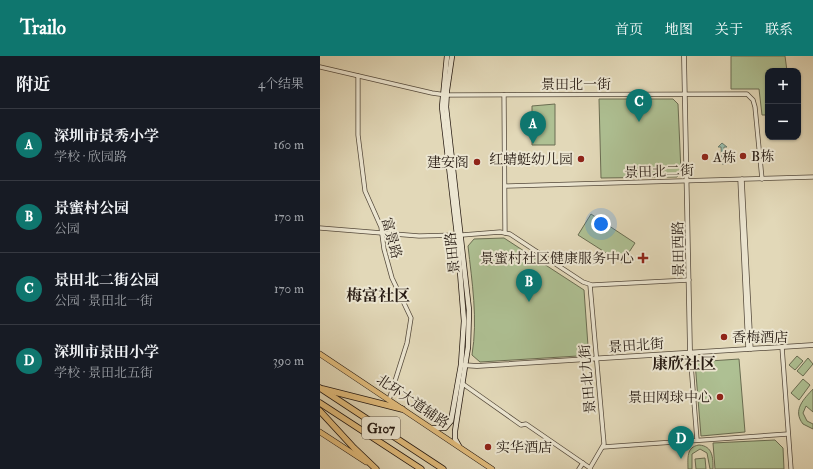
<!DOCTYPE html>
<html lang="zh">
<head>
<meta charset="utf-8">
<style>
  :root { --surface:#171b24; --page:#20242c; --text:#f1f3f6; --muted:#9ea1a6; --line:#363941; --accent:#0f766e }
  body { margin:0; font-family:"IM FELL Double Pica","Noto Serif SC",serif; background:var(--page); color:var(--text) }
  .controls { position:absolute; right:12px; top:12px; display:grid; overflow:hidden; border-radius:8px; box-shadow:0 1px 3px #0004 }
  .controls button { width:36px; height:36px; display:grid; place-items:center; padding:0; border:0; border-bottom:1px solid var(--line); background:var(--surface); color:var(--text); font:20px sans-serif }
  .you { position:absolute; left:281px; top:168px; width:14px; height:14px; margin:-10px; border:3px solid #fff; border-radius:50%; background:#1a73e8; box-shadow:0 0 0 6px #1a73e833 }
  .badge { display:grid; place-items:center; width:26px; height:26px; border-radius:50%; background:var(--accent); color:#fff; font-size:13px; font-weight:700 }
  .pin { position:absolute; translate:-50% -33px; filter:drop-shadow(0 1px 2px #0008) }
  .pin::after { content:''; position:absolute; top:21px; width:14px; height:12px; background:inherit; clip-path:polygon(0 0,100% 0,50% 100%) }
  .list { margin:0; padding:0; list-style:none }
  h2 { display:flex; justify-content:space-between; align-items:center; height:52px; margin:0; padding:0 16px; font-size:17px }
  h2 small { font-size:13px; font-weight:400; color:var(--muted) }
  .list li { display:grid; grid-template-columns:26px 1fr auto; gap:12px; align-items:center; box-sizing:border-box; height:72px; padding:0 16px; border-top:1px solid var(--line) }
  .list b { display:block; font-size:15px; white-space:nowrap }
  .list p { margin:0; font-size:13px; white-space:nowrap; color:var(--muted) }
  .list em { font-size:13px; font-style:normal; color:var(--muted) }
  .map { position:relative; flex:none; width:493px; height:413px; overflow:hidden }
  header { display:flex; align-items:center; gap:24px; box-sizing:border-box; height:56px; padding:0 20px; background:var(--accent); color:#fff }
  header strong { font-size:19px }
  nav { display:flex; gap:22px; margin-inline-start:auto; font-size:14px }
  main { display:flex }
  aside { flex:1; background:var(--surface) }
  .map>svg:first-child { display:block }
</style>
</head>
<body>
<header>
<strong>Trailo</strong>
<nav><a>首页</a><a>地图</a><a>关于</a><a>联系</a></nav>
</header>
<main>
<aside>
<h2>附近<small>4个结果</small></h2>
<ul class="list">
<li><span class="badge">A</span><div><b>深圳市景秀小学</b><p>学校 · 欣园路</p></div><em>160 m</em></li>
<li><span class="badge">B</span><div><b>景蜜村公园</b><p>公园</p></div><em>170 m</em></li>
<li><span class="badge">C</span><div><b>景田北二街公园</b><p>公园 · 景田北一街</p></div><em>170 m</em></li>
<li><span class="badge">D</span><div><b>深圳市景田小学</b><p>学校 · 景田北五街</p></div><em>390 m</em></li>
</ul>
</aside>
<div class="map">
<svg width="493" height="413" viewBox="0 0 493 413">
  <rect width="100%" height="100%" fill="#e2d8b8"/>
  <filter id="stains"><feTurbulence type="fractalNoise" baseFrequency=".005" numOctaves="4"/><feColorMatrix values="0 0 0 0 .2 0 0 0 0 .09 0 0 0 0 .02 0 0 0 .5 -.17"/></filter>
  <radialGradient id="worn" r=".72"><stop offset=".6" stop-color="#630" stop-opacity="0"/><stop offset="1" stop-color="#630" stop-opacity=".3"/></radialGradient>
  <g fill="#aec093" stroke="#6a6d52">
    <polygon points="411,0 465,0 467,15 448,15 448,59 442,59 439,33 411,33"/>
    <polygon points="279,43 353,43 358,48 361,116 357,121 281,122"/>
    <polygon points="235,48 235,89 212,89 212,50"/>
    <polygon points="271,158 315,187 302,207 258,179"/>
    <path d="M184,182L264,234L268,290L258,300L160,306L152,299C158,263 152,226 148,190L154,183Z"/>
    <polygon points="477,300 483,305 475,314 469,309"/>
    <polygon points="488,302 493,308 483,320 477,315"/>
    <polygon points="419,303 425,376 381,380 375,306"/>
    <polygon points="483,323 490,329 479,344 471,337"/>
    <path d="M493,333V356L486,350L483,357L487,365L493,368V373L483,368C472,354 484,343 493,333Z"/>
    <polygon points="455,384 463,392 464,413 395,413 393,387"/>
    <path d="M379,389C393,390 393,402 393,413H390L387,397L380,393L372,398V413H368C368,402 366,391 379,389Z"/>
    <polygon points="385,402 386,413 376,413 375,403"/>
  </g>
  <polygon fill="#96bbaa" stroke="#697b6d" points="402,87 407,91 404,91 404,108 402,108 401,91 398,91"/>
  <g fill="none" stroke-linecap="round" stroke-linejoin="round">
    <g stroke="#554a3c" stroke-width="5">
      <g id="minor">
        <polyline points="0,11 112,37 126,39 427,38 433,44 435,51 442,123"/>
        <polyline points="38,20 38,79 45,135 61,171 64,193 72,222 91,262 87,287 69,344"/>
        <polyline points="184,39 185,177"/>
        <polyline points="422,123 431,293"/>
        <polyline points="420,124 428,293"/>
        <polyline points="186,130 493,121"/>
        <polyline points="0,172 99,180 138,179"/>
        <polyline points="142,179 180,176 190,178 263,226 272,229 369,224"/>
        <polyline points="462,291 471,413"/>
        <polyline points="370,296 377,384"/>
        <polyline points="143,328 201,369 206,368 270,412"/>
        <polyline points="283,391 468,378"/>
        <polyline points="270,412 284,388 270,229"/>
        <polyline points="259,413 263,407"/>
      </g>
    </g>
    <g stroke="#554a3c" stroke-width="5.5">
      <g id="tertiary">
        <polyline points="364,0 370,296"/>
        <polyline points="142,309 157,310 493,289"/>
      </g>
    </g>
    <g stroke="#261a12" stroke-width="6">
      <g id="secondary">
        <polyline points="132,0 127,34 126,51 149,254 148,291 135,375 135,383 139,390"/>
        <polyline points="112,372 125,372 131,365 141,309 144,265 137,179 122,51 127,0"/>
      </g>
    </g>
    <g stroke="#261a12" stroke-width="6">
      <g id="primary">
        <polyline points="0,298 172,413"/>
        <polyline points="0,376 46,406"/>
      </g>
    </g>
    <g stroke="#261a12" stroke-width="7">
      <g id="trunk">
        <polyline points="0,332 123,413"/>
        <polyline points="3,333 82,353"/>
        <polyline points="0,347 101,413"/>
        <polyline points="0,355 34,392 56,413"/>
      </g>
    </g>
    <use href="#minor" stroke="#ece6d1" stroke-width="3.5"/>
    <use href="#tertiary" stroke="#ece6d1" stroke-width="4"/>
    <use href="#secondary" stroke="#ece6d1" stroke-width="4.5"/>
    <use href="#primary" stroke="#e1bc7c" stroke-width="5"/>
    <use href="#trunk" stroke="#e1bc7c" stroke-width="5.5"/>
  </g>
  <g fill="#8f2418" stroke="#ece6d1" stroke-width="1.5">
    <circle cx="423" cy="100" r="4"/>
    <circle cx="385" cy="101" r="4"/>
    <circle cx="261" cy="103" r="4"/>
    <circle cx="157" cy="106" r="4"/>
    <path d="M321 196h4v4h4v4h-4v4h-4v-4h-4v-4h4z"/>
    <circle cx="404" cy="281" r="4"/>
    <circle cx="400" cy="341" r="4"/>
    <circle cx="168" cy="391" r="4"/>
  </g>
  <g text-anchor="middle" stroke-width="4" stroke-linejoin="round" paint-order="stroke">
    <rect fill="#ece6d1" stroke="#61574b" stroke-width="1" x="42" y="361" width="38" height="22" rx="3"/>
    <g font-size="13" font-weight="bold" fill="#261a12">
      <text x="61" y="377">G107</text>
    </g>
    <g font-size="14" fill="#261a12" stroke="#ece6d1">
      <text x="256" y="33">景田北一街</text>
      <text transform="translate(339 115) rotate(-2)" y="5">景田北二街</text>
      <text transform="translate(72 182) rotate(75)" y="5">富景路</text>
      <text transform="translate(358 193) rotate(-91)" y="5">景田西路</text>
      <text transform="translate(132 197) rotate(-96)" y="5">景田路</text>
      <text transform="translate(316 289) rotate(-4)" y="5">景田北街</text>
      <text transform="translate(267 323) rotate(-95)" y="5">景田北九街</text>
      <text transform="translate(93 345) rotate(34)" y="5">北环大道辅路</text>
    </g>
    <g font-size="14" fill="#261a12" stroke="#ece6d1" text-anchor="start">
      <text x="431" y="105">B栋</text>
      <text x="393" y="106">A栋</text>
      <text x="253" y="108" text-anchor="end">红蜻蜓幼儿园</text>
      <text x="149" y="111" text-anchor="end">建安阁</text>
      <text x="314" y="207" text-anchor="end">景蜜村社区健康服务中心</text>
      <text x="412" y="286">香梅酒店</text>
      <text x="392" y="346" text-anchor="end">景田网球中心</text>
      <text x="176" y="396">实华酒店</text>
    </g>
    <g font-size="16" font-weight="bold" fill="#261a12" stroke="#ece6d1">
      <text x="58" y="245">梅富社区</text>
      <text x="364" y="313">康欣社区</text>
    </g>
  </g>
  <rect width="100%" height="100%" filter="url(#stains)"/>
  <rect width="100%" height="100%" fill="url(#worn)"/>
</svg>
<div class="controls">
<button>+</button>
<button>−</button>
</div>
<div class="you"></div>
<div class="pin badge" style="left:213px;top:88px">A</div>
<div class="pin badge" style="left:209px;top:246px">B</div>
<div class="pin badge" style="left:319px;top:66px">C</div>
<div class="pin badge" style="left:361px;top:403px">D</div>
</div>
</main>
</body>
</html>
